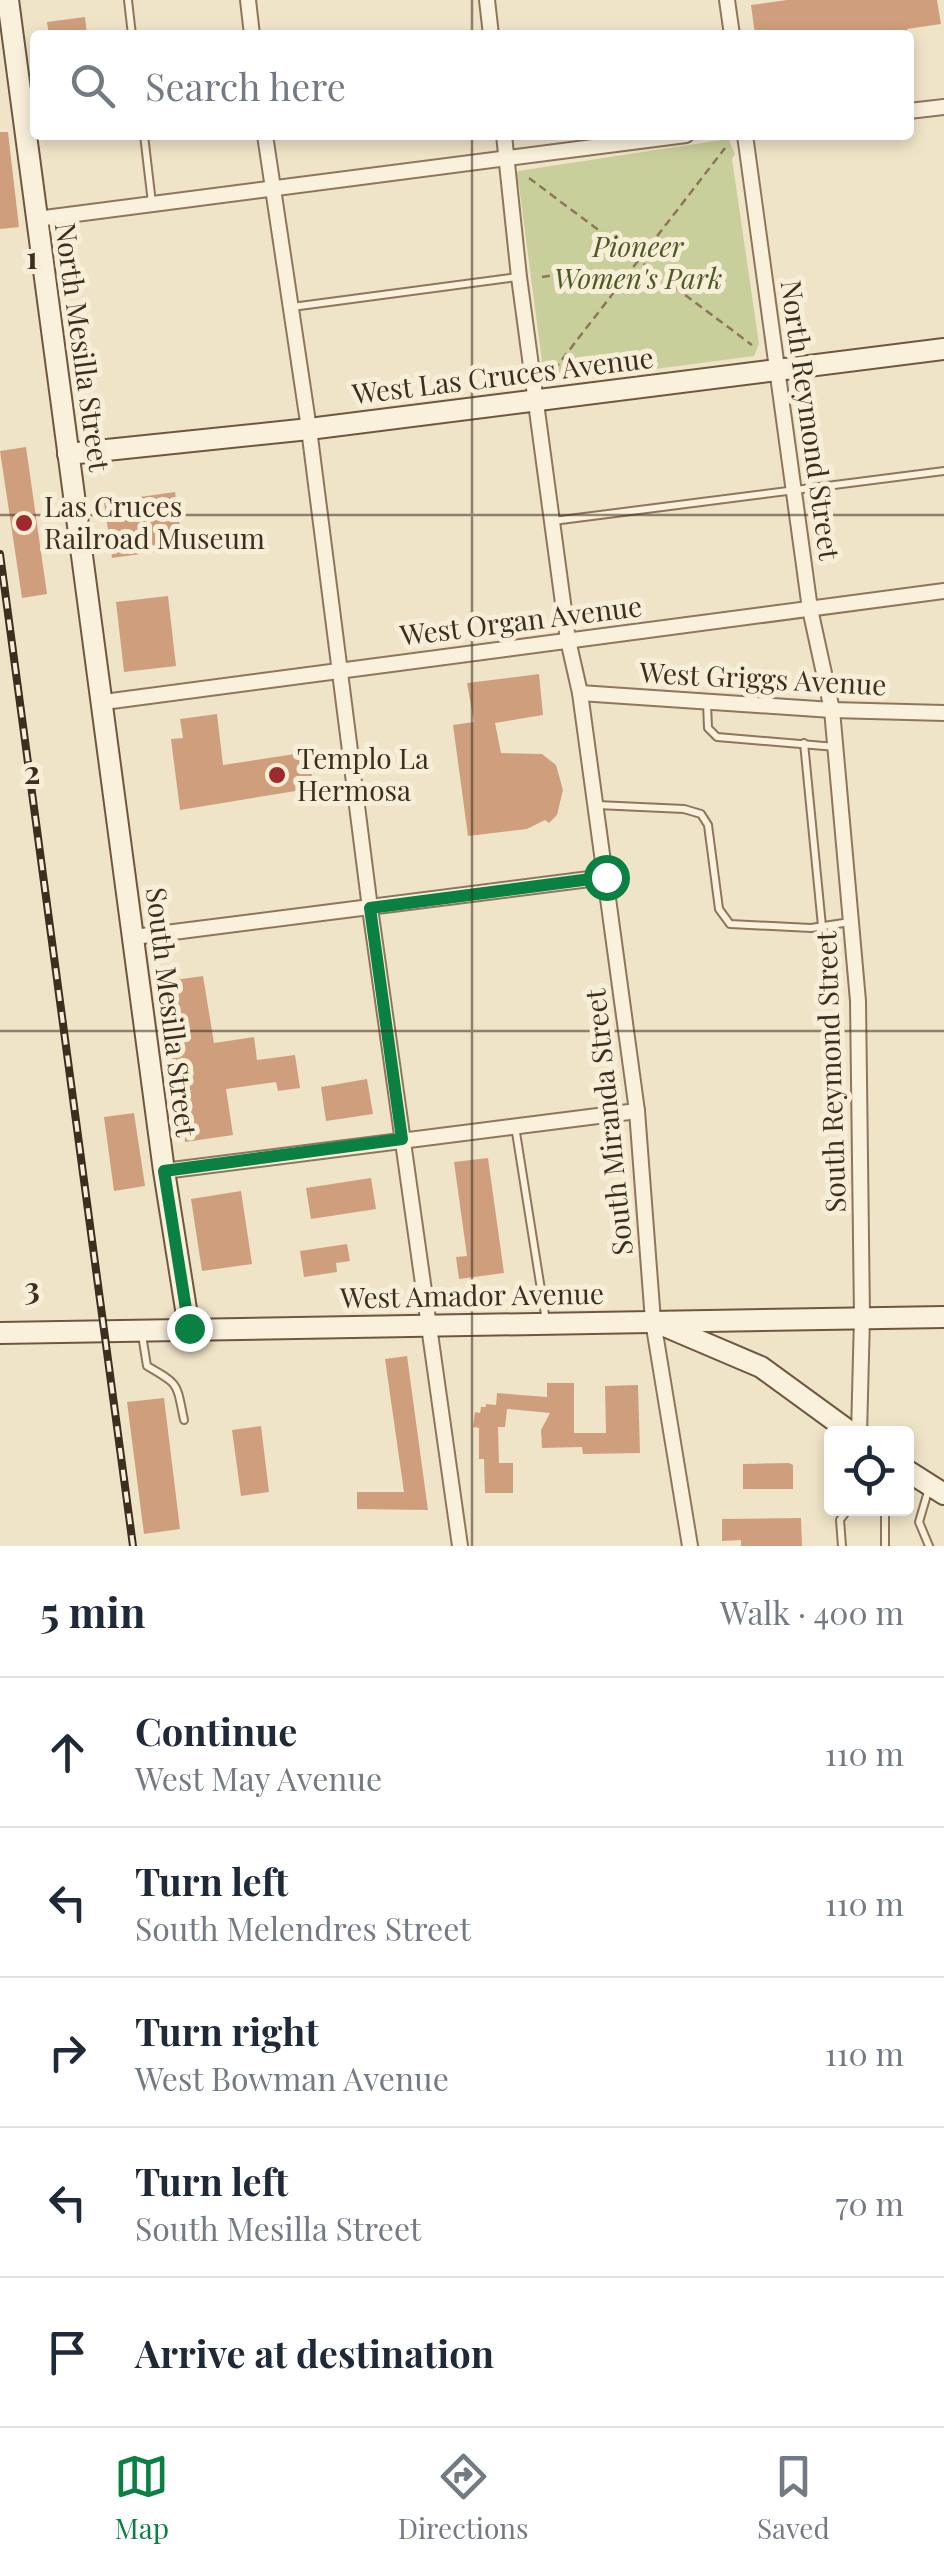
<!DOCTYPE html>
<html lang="en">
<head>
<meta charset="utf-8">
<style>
  :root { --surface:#fff; --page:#f2f2f3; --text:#1f2937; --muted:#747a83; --line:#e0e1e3; --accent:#0b8043 }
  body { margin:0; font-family:"Playfair Display",serif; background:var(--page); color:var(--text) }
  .controls { position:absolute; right:30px; bottom:30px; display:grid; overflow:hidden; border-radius:10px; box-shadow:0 5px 15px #0003 }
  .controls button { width:90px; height:90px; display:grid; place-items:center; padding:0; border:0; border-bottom:2px solid var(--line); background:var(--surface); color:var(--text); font:50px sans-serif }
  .stop { position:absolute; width:30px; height:30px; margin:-22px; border:8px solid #0b8043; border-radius:50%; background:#fff }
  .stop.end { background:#0b8043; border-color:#fff; box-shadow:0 2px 10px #0008 }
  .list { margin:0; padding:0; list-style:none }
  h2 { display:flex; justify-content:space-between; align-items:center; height:130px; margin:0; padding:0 40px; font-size:42px }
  h2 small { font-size:32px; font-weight:400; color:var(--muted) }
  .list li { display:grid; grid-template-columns:65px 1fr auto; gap:30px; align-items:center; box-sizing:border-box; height:150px; padding:0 40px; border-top:2px solid var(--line) }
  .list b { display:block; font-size:38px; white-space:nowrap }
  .list p { margin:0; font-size:32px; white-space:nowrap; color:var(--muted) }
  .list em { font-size:32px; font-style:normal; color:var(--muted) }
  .icon { flex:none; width:55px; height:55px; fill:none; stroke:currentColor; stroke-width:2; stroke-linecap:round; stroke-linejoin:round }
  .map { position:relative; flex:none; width:944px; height:1546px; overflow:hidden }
  .search { position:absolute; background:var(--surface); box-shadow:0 5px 15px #0003; left:30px; right:30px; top:30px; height:110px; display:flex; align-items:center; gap:25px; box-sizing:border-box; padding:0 35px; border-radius:10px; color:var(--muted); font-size:38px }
  .sheet { height:880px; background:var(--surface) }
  nav { display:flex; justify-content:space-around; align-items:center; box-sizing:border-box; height:140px; border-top:2px solid var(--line); background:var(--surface); font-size:28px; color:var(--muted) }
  nav a { display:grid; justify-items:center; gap:5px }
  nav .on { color:var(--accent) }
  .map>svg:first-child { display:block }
</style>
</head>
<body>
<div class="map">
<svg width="944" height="1546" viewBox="0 0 944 1546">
  <rect width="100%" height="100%" fill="#f0e4c8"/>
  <polygon fill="#c9cf9b" points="722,140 729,140 735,154 732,159 759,344 754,356 564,381 550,378 543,369 519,186 515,180 518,171"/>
  <g fill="#cf9f7d">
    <polygon points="787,0 937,0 941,24 907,29 908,35 755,35 751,5"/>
    <polygon points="85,17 87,35 49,35 47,22"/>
    <polygon points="0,132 8,132 19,227 0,229"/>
    <polygon points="26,447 47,594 22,598 0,451"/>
    <polygon points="175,492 183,548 112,558 104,502"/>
    <polygon points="168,596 176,666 124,672 116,602"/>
    <polygon points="539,674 543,715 495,723 501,753 542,754 556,765 563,790 557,815 549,823 545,820 527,829 468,836 453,725 474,722 467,683"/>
    <polygon points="217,714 223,765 308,752 314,788 180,810 171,739 183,738 180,719"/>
    <polygon points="203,976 214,1043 254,1037 257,1060 295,1055 300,1088 278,1091 276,1082 226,1089 233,1135 185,1142 160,982"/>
    <polygon points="367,1079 373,1114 326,1121 321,1087"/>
    <polygon points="134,1113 145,1186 114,1191 104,1117"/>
    <polygon points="488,1158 504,1273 459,1279 456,1257 467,1256 454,1162"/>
    <polygon points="371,1178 376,1209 311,1219 306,1188"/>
    <polygon points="241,1191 252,1264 202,1271 191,1199"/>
    <polygon points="347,1244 350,1261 336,1263 337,1272 304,1277 300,1251"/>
    <polygon points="407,1356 428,1510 357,1509 357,1492 404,1492 385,1359"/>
    <polygon points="547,1383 574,1383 574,1433 606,1433 605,1386 638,1385 640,1453 583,1454 582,1447 542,1448 541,1430 550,1413 507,1409 505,1427 498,1427 499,1463 513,1463 513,1493 485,1493 484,1459 479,1459 479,1428 473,1427 475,1412 480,1413 481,1407 486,1407 486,1404 496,1405 497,1393 547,1397"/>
    <polygon points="164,1398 180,1529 144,1534 127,1402"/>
    <polygon points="261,1426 269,1492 241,1496 232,1430"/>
    <polygon points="789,1463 793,1465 793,1489 743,1489 743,1464"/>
    <polygon points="801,1518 802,1546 741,1546 741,1540 722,1541 722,1519"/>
  </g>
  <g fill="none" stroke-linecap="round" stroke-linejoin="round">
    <g stroke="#8d765c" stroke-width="10">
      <g id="lane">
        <polyline points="128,0 132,35"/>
        <polyline points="144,135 152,203"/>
        <polyline points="292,307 517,277"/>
        <polyline points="553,521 944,471"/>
        <polyline points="707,703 708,728 717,737 836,747"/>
        <polyline points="804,743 822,926"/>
        <polyline points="597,805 684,809 701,814 708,825 719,909 730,924 811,928 850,922"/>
        <polyline points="515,1126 546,1321"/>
        <path d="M142,1335L147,1366C180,1385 176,1382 184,1420"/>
        <polyline points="885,1509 885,1546"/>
        <polyline points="842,1546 840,1520 848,1509"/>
        <polyline points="929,1546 919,1522 929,1488"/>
      </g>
    </g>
    <g stroke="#8d765c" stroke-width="18">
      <g id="street">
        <polyline points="248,0 252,35"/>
        <polyline points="487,0 491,35"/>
        <polyline points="727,0 732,35"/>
        <polyline points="909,111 944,107"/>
        <polyline points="265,135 309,429 370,908 460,1546"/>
        <polyline points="504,135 519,277 568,640 580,693 637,1111 653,1321 690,1546"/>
        <polyline points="745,135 810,609 832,710 858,1001 862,1317 859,1434"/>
        <polyline points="37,219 686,135"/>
        <polyline points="580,693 832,710 944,713"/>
        <polyline points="104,702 944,591"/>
        <polyline points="134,937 605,877"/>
        <polyline points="164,1171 637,1111"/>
      </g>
    </g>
    <g stroke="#6f573f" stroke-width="24">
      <g id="secondary">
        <polyline points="8,0 164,1171 189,1328"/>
        <polyline points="68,454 309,429 944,349"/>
        <polyline points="660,1324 761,1367 853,1434"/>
        <polyline points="0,1333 944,1317"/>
        <polyline points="906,1470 944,1494"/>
      </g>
    </g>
    <g stroke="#8d765c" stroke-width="2.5" stroke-dasharray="8 5" stroke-linecap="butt">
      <polyline points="529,178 752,345"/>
      <polyline points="542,277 562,274"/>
      <polyline points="554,370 725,148"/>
    </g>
    <use href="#lane" stroke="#faf1dc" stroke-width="6"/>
    <use href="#street" stroke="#faf1dc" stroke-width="14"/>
    <use href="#secondary" stroke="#faf1dc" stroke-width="20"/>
    <g stroke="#3d2e20" stroke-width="8">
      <polyline id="rail" points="0,554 133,1546"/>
    </g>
    <use href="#rail" stroke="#f7eed8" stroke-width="4" stroke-dasharray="11" stroke-linecap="butt"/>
  </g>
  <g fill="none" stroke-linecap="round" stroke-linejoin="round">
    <polyline stroke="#0b8043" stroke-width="12" points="189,1328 164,1171 402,1139 370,908 606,877"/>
  </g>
  <path fill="none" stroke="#3d2e20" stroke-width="2.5" stroke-opacity="0.55" d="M472,0V35M472,135V1546M0,515H944M0,1031H944"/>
  <g fill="#9e2a2b" stroke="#f7eed8" stroke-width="4">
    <circle cx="24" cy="523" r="10"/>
    <circle cx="277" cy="775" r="10"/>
  </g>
  <g text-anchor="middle" stroke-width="10" stroke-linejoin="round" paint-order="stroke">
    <g font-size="28" font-style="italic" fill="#4d5a26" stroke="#f7eed8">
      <text x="638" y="257">Pioneer<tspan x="638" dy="32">Women's Park</tspan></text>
    </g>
    <g font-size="28" fill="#3d2e20" stroke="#f7eed8">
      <text transform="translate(82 347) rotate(82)" y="10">North Mesilla Street</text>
      <text transform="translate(503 376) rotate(-7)" y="10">West Las Cruces Avenue</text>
      <text transform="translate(810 420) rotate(82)" y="10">North Reymond Street</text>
      <text transform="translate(521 621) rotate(-7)" y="10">West Organ Avenue</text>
      <text transform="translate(763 679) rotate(3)" y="10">West Griggs Avenue</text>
      <text transform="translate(171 1012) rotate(83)" y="10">South Mesilla Street</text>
      <text transform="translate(831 1072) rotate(-92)" y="10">South Reymond Street</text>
      <text transform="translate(609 1122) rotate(-96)" y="10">South Miranda Street</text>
      <text transform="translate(472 1296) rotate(-1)" y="10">West Amador Avenue</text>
    </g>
    <g font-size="28" fill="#3d2e20" stroke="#f7eed8" text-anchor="start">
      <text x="44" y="517">Las Cruces<tspan x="44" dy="32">Railroad Museum</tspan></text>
      <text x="297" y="769">Templo La<tspan x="297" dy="32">Hermosa</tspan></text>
    </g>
  </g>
  <g font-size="32" text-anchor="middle" font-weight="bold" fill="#3d2e20" stroke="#f7eed8" stroke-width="10" stroke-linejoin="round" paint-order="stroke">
    <text x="32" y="269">1</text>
    <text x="32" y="784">2</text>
    <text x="32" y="1300">3</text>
  </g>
</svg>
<div class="controls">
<button><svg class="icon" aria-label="locate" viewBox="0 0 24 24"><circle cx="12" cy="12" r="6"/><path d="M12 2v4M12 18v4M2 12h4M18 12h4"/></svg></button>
</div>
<div class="stop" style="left:606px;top:877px"></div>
<div class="stop end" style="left:189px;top:1328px"></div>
<div class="search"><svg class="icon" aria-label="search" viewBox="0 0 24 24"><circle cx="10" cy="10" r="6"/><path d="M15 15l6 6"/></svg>Search here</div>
</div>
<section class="sheet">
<h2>5 min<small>Walk · 400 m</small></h2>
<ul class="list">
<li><svg class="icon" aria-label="ahead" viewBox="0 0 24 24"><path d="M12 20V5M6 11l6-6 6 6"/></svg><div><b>Continue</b><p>West May Avenue</p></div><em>110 m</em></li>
<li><svg class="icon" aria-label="left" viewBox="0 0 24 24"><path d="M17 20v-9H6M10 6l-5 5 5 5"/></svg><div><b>Turn left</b><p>South Melendres Street</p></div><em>110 m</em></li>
<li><svg class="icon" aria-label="right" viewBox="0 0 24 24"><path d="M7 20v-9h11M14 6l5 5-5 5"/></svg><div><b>Turn right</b><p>West Bowman Avenue</p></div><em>110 m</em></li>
<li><svg class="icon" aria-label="left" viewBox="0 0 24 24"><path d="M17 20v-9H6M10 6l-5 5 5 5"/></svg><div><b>Turn left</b><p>South Mesilla Street</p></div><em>70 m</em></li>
<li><svg class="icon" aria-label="arrive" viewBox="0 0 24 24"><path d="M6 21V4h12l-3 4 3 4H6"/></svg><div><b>Arrive at destination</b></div></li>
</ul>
</section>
<nav>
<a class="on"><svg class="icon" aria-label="map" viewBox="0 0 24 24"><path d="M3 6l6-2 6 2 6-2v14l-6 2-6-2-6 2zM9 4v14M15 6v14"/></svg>Map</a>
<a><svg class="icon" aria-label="directions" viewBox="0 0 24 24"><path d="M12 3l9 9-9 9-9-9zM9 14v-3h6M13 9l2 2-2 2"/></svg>Directions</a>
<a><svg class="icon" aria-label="saved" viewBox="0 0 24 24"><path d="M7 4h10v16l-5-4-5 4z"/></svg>Saved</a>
</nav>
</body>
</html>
